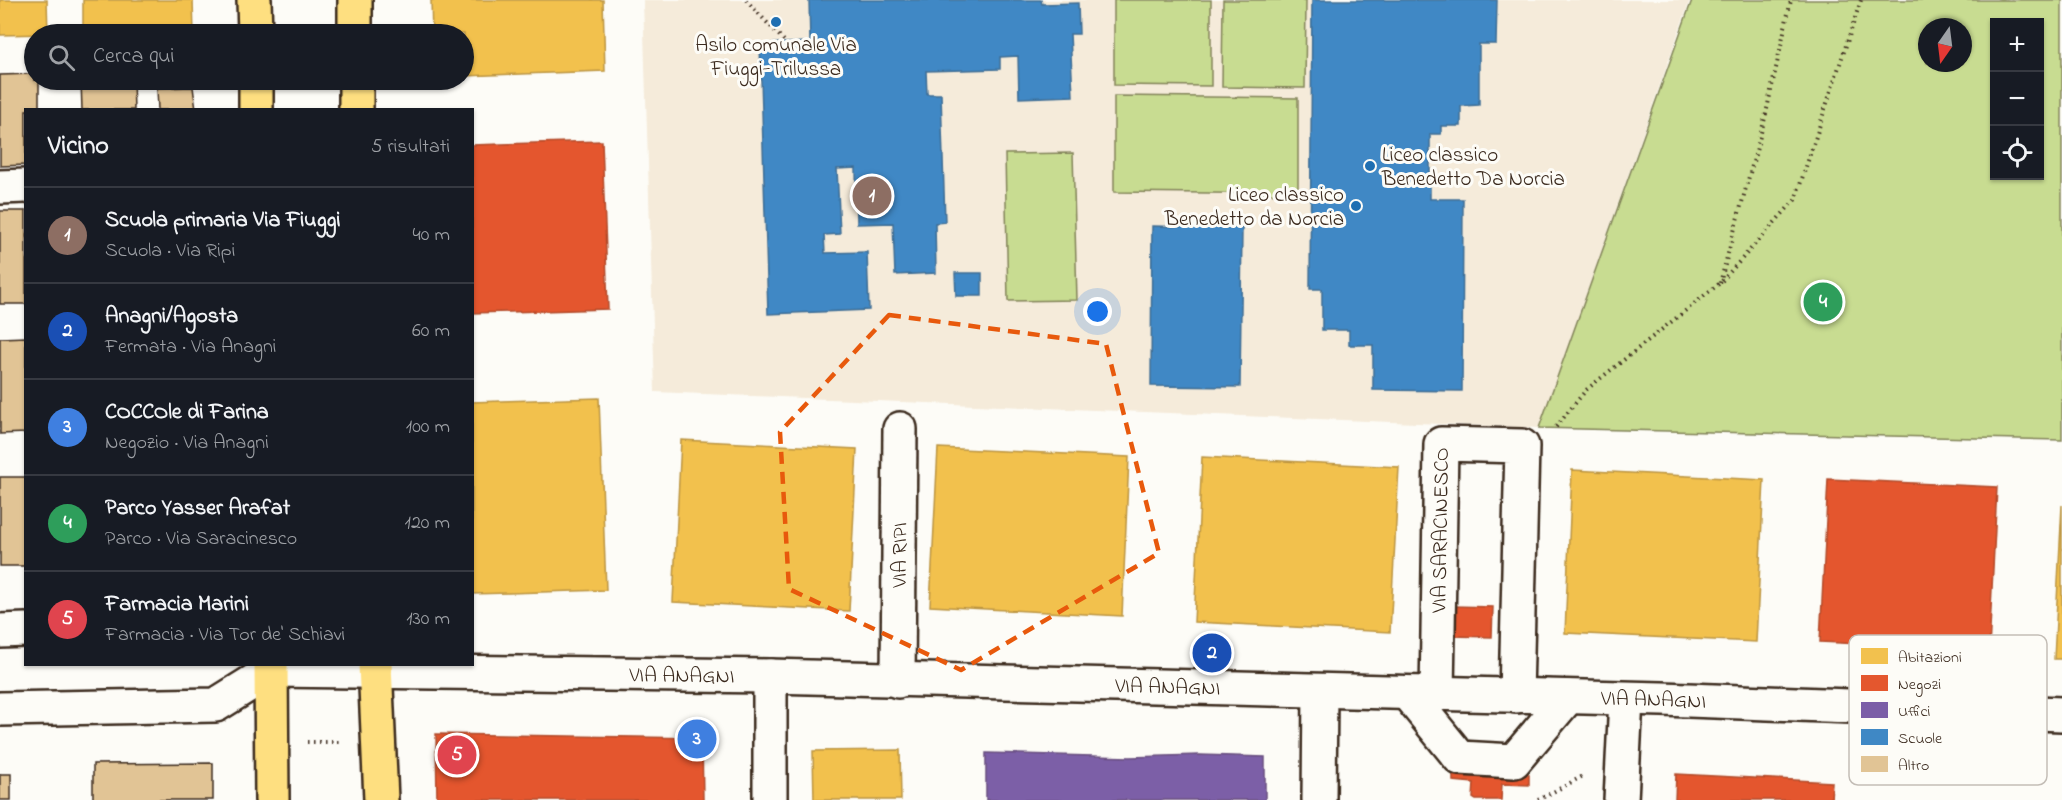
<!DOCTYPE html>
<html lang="it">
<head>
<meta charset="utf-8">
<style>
  :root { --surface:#171b24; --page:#242831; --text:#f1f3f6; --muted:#9ea1a6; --line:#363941; --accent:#1a73e8 }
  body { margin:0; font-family:"Indie Flower",sans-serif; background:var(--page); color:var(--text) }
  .controls { position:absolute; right:18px; top:18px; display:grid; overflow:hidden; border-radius:0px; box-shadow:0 2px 4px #0004 }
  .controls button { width:54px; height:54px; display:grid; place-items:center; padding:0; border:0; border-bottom:2px solid var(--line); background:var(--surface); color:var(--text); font:30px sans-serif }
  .compass { position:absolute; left:1918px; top:18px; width:54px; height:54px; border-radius:50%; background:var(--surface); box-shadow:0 2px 4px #0004; rotate:194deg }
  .you { position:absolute; left:1098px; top:312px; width:21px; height:21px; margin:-15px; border:4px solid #fff; border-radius:50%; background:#1a73e8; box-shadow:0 0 0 9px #1a73e833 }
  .badge { display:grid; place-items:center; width:39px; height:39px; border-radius:50%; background:var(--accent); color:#fff; font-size:20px; font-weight:700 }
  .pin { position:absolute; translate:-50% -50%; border:3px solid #fff; box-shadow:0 2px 6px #0006 }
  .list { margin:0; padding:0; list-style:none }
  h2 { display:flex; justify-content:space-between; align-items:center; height:78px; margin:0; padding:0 24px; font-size:26px }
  h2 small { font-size:20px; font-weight:400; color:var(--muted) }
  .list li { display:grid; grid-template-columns:39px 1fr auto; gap:18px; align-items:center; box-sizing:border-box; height:96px; padding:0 24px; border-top:2px solid var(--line) }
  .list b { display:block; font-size:22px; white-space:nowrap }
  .list p { margin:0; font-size:20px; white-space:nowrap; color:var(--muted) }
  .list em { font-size:20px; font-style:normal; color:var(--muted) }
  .icon { flex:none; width:33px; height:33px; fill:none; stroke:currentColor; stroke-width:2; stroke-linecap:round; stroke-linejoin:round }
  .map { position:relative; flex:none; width:2062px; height:800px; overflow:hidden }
  .search { position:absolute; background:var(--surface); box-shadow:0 2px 4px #0004; left:24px; top:24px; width:450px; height:66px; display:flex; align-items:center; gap:15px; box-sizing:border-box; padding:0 21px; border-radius:33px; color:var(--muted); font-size:22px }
  .panel { position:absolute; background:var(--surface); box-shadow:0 2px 4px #0004; left:24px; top:108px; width:450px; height:558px; border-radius:0px }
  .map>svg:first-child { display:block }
</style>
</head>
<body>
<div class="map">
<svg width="2062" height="800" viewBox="0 0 2062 800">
  <rect width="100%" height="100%" fill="#fdfcf7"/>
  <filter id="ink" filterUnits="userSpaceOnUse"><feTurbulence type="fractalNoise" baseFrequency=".0167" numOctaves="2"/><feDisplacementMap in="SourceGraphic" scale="12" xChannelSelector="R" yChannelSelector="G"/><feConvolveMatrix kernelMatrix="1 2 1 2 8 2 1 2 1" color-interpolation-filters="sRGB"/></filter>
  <g filter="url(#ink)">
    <polygon fill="#f5ebda" points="643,0 1690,0 1539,428 655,392"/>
    <g fill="#c8dc91" stroke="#828358" stroke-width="1.5" fill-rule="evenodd">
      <polygon points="1114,0 1211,0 1211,86 1114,85"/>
      <polygon points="1223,0 1306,0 1305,88 1222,87"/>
      <path d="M1692,0H2062V440L1539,428ZM2040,22V176H1994V22ZM1927,27H1963V63H1927Z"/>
      <polygon points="1114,96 1298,98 1298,194 1114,192"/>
      <polygon points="1073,153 1077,300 1008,301 1005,154"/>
    </g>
    <g fill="#f2c14e" stroke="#bb9440" stroke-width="1.5">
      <polygon points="0,0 47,0 48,34 0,35"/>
      <polygon points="83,0 193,0 194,34 83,34"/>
      <polygon points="431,0 603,0 605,71 464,76 464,34 432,34"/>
      <polygon points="599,398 606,590 472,594 472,402"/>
      <polygon points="681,440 857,449 849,611 673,602"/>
      <polygon points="938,448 1129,457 1122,616 930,606"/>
      <polygon points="1202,457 1399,467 1390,632 1194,622"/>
      <polygon points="1572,470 1764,480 1756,642 1565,633"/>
      <polygon points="2062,505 2062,659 2054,659"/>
      <polygon points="900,750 901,800 814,800 813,751"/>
    </g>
    <g fill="#e4572e" stroke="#b14a29" stroke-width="1.5">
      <polygon points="602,141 608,309 472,313 472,145"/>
      <polygon points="1828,479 1997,487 1989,650 1820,642"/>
      <polygon points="1453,606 1493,607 1492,637 1453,636"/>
      <polygon points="436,734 702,738 703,800 437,800"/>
      <polygon points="1453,772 1529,775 1529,785 1502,784 1501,800 1476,800 1473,798 1474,783 1453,781"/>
      <polygon points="1676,774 1832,782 1831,800 1675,800"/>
    </g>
    <polygon fill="#7b5ea7" stroke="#684e7e" stroke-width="1.5" points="986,753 1130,757 1200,755 1265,757 1265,800 986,800"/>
    <g fill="#3f88c5" stroke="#3e6c93" stroke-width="1.5">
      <polygon points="809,0 1041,0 1042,4 1078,3 1079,34 1070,34 1073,96 1019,98 1018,56 1000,57 1000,69 926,71 927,94 941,94 945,222 935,223 936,273 895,275 893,223 857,224 856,168 837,169 840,234 824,235 825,253 867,252 869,310 768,314 760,44 810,42"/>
      <polygon points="1312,0 1497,0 1496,44 1479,44 1479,105 1461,106 1461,126 1441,126 1441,134 1430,134 1430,199 1463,199 1462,391 1373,390 1373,345 1349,345 1349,330 1322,330 1322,289 1310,289"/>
      <polygon points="1152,226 1242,228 1240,387 1151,386"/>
      <polygon points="955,273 982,273 982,296 956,296"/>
    </g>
    <g fill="#e1c495" stroke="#3b2a1e" stroke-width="1.5">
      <polygon points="34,74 34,80 39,80 39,110 26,110 26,165 0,166 0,75"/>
      <polygon points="81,80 133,80 134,110 82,110"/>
      <polygon points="193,87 196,110 158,110 157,88"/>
      <rect x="0" y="211" width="26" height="93"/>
      <polygon points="26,337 26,433 0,434 0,338"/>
      <rect x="0" y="477" width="26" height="89"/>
      <polygon points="213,763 213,800 93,800 93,764"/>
      <rect x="0" y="774" width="11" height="26"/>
    </g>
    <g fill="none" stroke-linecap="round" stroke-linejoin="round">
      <g stroke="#3b2a1e" stroke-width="38">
        <g id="minor">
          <polyline points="0,187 26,186"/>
          <polyline points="0,631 26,630"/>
          <path id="s1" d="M272,670L770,676L1662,699L2062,714"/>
          <path id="s2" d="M898,681L900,429"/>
          <polyline points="1408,694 1460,758 1514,761 1568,697"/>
          <path id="s3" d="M1437,695L1441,444L1522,446L1516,696"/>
          <polyline points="0,709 216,705 272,670"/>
          <polyline points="770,800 770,676"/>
          <polyline points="1319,800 1320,691"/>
          <polyline points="1621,800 1626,699"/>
        </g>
      </g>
      <g stroke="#3b2a1e" stroke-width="38">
        <g id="major">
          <polyline points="254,0 255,34"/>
          <polyline points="355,0 355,34"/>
          <polyline points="256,80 256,110"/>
          <polyline points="356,80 356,110"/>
          <polyline points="271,664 272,800"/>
          <polyline points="375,664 381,800"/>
        </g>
      </g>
      <g stroke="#3b2a1e" stroke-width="4" stroke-dasharray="1.5 4.5" stroke-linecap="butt">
        <polyline points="746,0 786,43"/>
        <polyline points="1720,283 1765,118 1791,0"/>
        <polyline points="1556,427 1586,390 1720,283 1795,200 1861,0"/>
        <polyline points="307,742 342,742"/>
        <polyline points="1538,800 1585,775"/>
      </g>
      <use href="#minor" stroke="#fdfcf7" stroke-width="33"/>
      <use href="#major" stroke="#fedf80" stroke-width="33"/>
    </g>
  </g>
  <path fill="none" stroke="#e8590c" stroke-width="4.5" stroke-dasharray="12 8" stroke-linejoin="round" d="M889,315L1106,344L1159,553L961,670L789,589L780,432Z"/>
  <g fill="#1f6fb2" stroke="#fdfcf7" stroke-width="2">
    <circle cx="776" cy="22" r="6"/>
    <circle cx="1370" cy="166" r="6"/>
    <circle cx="1356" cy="206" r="6"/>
  </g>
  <g text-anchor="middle" stroke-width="6" stroke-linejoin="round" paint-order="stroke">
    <g font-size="21" fill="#3b2a1e" stroke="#fdfcf7">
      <text x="776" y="51">Asilo comunale Via<tspan x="776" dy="24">Fiuggi-Trilussa</tspan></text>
      <text x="1382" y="161" text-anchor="start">Liceo classico<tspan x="1382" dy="24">Benedetto Da Norcia</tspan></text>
      <text x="1344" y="201" text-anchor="end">Liceo classico<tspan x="1344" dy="24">Benedetto da Norcia</tspan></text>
    </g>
    <g font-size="21" fill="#3b2a1e" stroke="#fdfcf7">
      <text dy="7" stroke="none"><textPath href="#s3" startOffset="165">VIA SARACINESCO</textPath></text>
      <text dy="7" stroke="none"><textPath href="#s2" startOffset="126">VIA RIPI</textPath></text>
      <text dy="7" stroke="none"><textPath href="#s1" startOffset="410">VIA ANAGNI</textPath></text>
      <text dy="7" stroke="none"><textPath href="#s1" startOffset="896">VIA ANAGNI</textPath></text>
      <text dy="7" stroke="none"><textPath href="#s1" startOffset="1382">VIA ANAGNI</textPath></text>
    </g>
  </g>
  <rect x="1849" y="635" width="198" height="150" rx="9" fill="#fdfcf7" stroke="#c3bdb6" stroke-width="1.5"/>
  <rect x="1861" y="648" width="27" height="16" fill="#f2c14e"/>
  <rect x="1861" y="675" width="27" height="16" fill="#e4572e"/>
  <rect x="1861" y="702" width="27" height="16" fill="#7b5ea7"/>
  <rect x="1861" y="729" width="27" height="16" fill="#3f88c5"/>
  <rect x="1861" y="756" width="27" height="16" fill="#e1c495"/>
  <g font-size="16" fill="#3b2a1e">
    <text x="1898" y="662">Abitazioni</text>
    <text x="1898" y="689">Negozi</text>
    <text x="1898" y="716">Uffici</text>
    <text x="1898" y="743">Scuole</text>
    <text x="1898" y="770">Altro</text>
  </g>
</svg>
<div class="controls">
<button>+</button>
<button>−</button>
<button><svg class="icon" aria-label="locate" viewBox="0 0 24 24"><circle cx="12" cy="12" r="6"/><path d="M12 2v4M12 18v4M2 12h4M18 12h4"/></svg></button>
</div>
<svg class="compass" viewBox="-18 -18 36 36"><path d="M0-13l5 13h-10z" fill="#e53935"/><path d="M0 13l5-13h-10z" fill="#9ea1a6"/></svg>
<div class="you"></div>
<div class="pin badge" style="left:872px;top:196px;background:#8d6e63">1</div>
<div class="pin badge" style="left:1212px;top:653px;background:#1a4fb4">2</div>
<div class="pin badge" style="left:697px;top:739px;background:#3f7fe0">3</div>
<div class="pin badge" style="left:1823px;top:302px;background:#2e9e5b">4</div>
<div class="pin badge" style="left:457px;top:755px;background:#e0444e">5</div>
<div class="search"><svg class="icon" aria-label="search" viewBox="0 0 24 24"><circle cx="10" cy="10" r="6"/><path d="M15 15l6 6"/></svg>Cerca qui</div>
<section class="panel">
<h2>Vicino<small>5 risultati</small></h2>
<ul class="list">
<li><span class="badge" style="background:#8d6e63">1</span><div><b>Scuola primaria Via Fiuggi</b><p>Scuola · Via Ripi</p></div><em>40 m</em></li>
<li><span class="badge" style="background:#1a4fb4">2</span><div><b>Anagni/Agosta</b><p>Fermata · Via Anagni</p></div><em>60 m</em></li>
<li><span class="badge" style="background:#3f7fe0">3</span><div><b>COCCOle di Farina</b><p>Negozio · Via Anagni</p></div><em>100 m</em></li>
<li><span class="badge" style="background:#2e9e5b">4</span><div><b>Parco Yasser Arafat</b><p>Parco · Via Saracinesco</p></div><em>120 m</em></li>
<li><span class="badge" style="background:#e0444e">5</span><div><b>Farmacia Marini</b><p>Farmacia · Via Tor de' Schiavi</p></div><em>130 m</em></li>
</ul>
</section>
</div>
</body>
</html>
